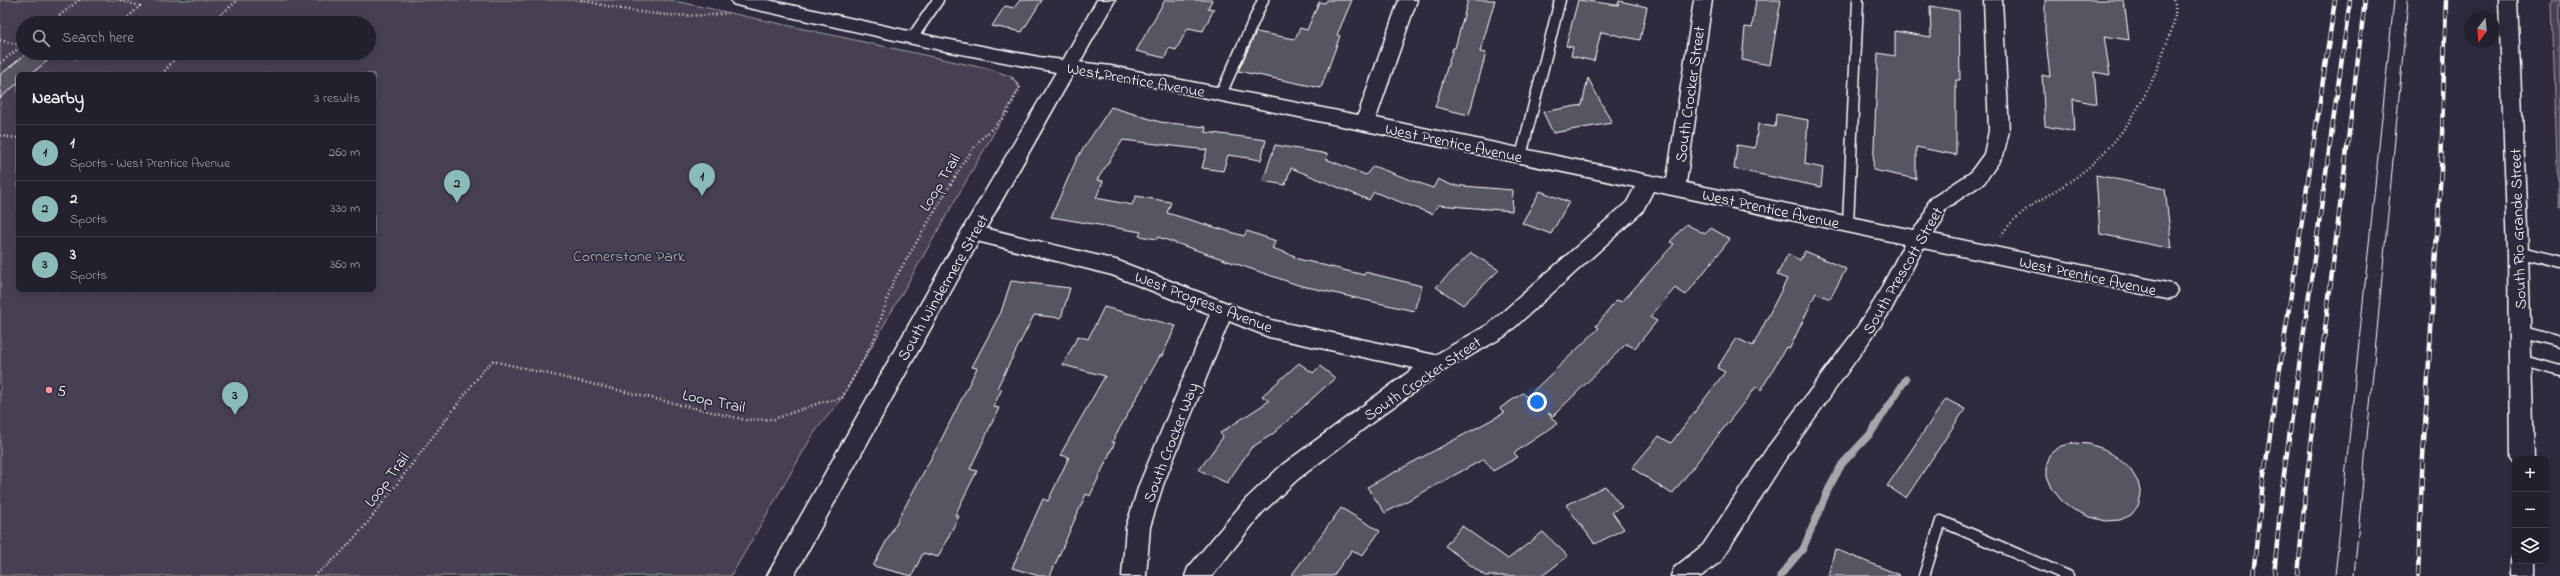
<!DOCTYPE html>
<html lang="en">
<head>
<meta charset="utf-8">
<style>
  :root { --surface:#23202e; --page:#2b2836; --text:#f1f3f6; --muted:#a3a3aa; --line:#403e4a; --accent:#8bbbb9 }
  body { margin:0; font-family:"Indie Flower",sans-serif; background:var(--page); color:var(--text) }
  .controls { position:absolute; right:12px; bottom:12px; display:grid; overflow:hidden; border-radius:6px; box-shadow:0 2px 6px #0003 }
  .controls button { width:36px; height:36px; display:grid; place-items:center; padding:0; border:0; border-bottom:1px solid var(--line); background:var(--surface); color:var(--text); font:20px sans-serif }
  .compass { position:absolute; left:2464px; top:12px; width:36px; height:36px; border-radius:50%; background:var(--surface); box-shadow:0 2px 6px #0003; rotate:196deg }
  .you { position:absolute; left:1537px; top:402px; width:14px; height:14px; margin:-10px; border:3px solid #fff; border-radius:50%; background:#1a73e8; box-shadow:0 0 0 6px #1a73e833 }
  .badge { display:grid; place-items:center; width:26px; height:26px; border-radius:50%; background:var(--accent); color:#111; font-size:13px; font-weight:700 }
  .pin { position:absolute; translate:-50% -33px; filter:drop-shadow(0 1px 2px #0008) }
  .pin::after { content:''; position:absolute; top:21px; width:14px; height:12px; background:inherit; clip-path:polygon(0 0,100% 0,50% 100%) }
  .list { margin:0; padding:0; list-style:none }
  h2 { display:flex; justify-content:space-between; align-items:center; height:52px; margin:0; padding:0 16px; font-size:17px }
  h2 small { font-size:13px; font-weight:400; color:var(--muted) }
  .list li { display:grid; grid-template-columns:26px 1fr auto; gap:12px; align-items:center; box-sizing:border-box; height:56px; padding:0 16px; border-top:1px solid var(--line) }
  .list b { display:block; font-size:15px; white-space:nowrap }
  .list p { margin:0; font-size:13px; white-space:nowrap; color:var(--muted) }
  .list em { font-size:13px; font-style:normal; color:var(--muted) }
  .icon { flex:none; width:22px; height:22px; fill:none; stroke:currentColor; stroke-width:2; stroke-linecap:round; stroke-linejoin:round }
  .map { position:relative; flex:none; width:2560px; height:576px; overflow:hidden }
  .search { position:absolute; background:var(--surface); box-shadow:0 2px 6px #0003; left:16px; top:16px; width:360px; height:44px; display:flex; align-items:center; gap:10px; box-sizing:border-box; padding:0 14px; border-radius:22px; color:var(--muted); font-size:15px }
  .panel { position:absolute; background:var(--surface); box-shadow:0 2px 6px #0003; left:16px; top:72px; width:360px; height:220px; border-radius:6px }
  .map>svg:first-child { display:block }
</style>
</head>
<body>
<div class="map">
<svg width="2560" height="576" viewBox="0 0 2560 576">
  <rect width="100%" height="100%" fill="#2f2a3d"/>
  <filter id="ink" filterUnits="userSpaceOnUse"><feTurbulence type="fractalNoise" baseFrequency=".025" numOctaves="2"/><feDisplacementMap in="SourceGraphic" scale="8" xChannelSelector="R" yChannelSelector="G"/><feConvolveMatrix kernelMatrix="1 2 1 2 8 2 1 2 1" color-interpolation-filters="sRGB"/></filter>
  <g filter="url(#ink)">
    <g fill="#464152" stroke="#a2a0a8" fill-rule="evenodd">
      <path d="M0,0H670L993,70L1012,77L1020,87L842,398L814,433L731,576H0ZM23,23H369V53H23ZM18,74H374V290H18Z"/>
      <polygon points="2552,0 2560,0 2560,207 2558,195"/>
    </g>
    <g fill="none" stroke-linecap="round" stroke-linejoin="round">
      <polyline stroke="#a7a6ad" stroke-width="7" points="1780,576 1803,549 1828,490 1842,464 1871,433 1906,379"/>
    </g>
    <g fill="#595564" stroke="#fff">
      <polygon points="1020,0 1042,0 1022,32 992,26 1005,6 1014,8"/>
      <polygon points="1165,0 1212,0 1208,8 1214,9 1203,31 1188,28 1176,50 1169,48 1165,58 1136,51"/>
      <polygon points="1327,0 1352,0 1337,35 1340,36 1321,88 1238,71 1256,32 1295,39 1300,28 1307,30 1319,2 1325,3"/>
      <polygon points="1468,0 1495,0 1480,52 1486,53 1469,115 1435,107 1453,48 1455,48"/>
      <polygon points="1578,0 1618,5 1619,1 1647,7 1640,40 1601,32 1594,61 1571,56 1573,47 1566,46"/>
      <polygon points="1756,0 1781,0 1770,65 1742,60 1745,27 1752,28"/>
      <polygon points="2045,0 2124,0 2129,40 2104,36 2110,75 2094,72 2097,104 2073,99 2075,132 2045,126 2042,75 2050,77 2045,30"/>
      <polygon points="1930,6 1959,11 1960,80 1956,80 1956,155 1916,147 1916,179 1873,170 1878,53 1895,56 1895,31 1931,37"/>
      <polygon points="27,53 57,53 31,74 18,74 18,83 0,98 0,75"/>
      <polygon points="1588,78 1612,123 1553,133 1543,112 1582,105"/>
      <polygon points="1111,107 1160,122 1206,127 1205,132 1266,140 1261,160 1228,155 1223,171 1202,168 1207,150 1123,140 1097,180 1103,181 1096,198 1132,205 1136,196 1171,202 1167,213 1244,236 1247,231 1276,241 1272,248 1295,256 1294,258 1364,275 1365,272 1422,286 1414,311 1298,285 1158,237 1157,239 1139,236 1141,232 1051,217 1077,158"/>
      <polygon points="1776,114 1808,120 1805,164 1823,168 1821,187 1734,169 1737,145 1755,148 1758,124 1775,127"/>
      <polygon points="1275,145 1328,154 1326,159 1366,175 1373,166 1433,188 1438,179 1451,185 1513,190 1512,211 1438,205 1432,214 1374,192 1369,200 1291,168 1285,185 1263,181"/>
      <polygon points="2096,175 2165,189 2172,249 2100,234"/>
      <polygon points="1540,191 1569,202 1551,234 1522,223"/>
      <polygon points="1686,224 1705,234 1711,228 1730,239 1686,295 1675,288 1650,317 1657,321 1635,348 1626,344 1553,416 1548,413 1557,424 1514,453 1518,457 1493,471 1484,459 1385,513 1367,487 1504,413 1500,408 1523,393 1527,397 1599,328 1596,326 1617,300 1622,302 1674,244 1670,242"/>
      <polygon points="1805,251 1846,269 1830,299 1816,293 1790,348 1786,347 1761,390 1756,387 1672,494 1632,468 1659,436 1671,443 1725,372 1717,368 1736,338 1753,346 1787,279 1777,275 1788,254 1800,260"/>
      <polygon points="1471,253 1499,270 1463,305 1436,287"/>
      <polygon points="1011,281 1070,288 1061,318 1034,315 997,388 1002,389 993,407 999,408 970,469 977,471 955,515 959,516 938,557 923,553 912,576 873,566 942,438 977,368 972,367 1001,312"/>
      <polygon points="1104,307 1176,326 1162,356 1160,356 1112,442 1115,442 1090,496 1086,494 1050,576 1039,576 1012,568 1043,499 1048,501 1069,457 1060,455 1105,376 1063,365 1078,336 1088,339"/>
      <polygon points="1299,363 1313,373 1320,366 1335,378 1274,433 1251,448 1227,483 1199,470 1223,437 1220,433 1269,401 1262,396"/>
      <polygon points="1946,399 1965,409 1906,498 1887,486"/>
      <polygon points="2074,443 2089,444 2104,449 2118,458 2130,469 2138,482 2141,495 2138,506 2131,515 2120,520 2106,521 2090,517 2074,510 2061,500 2052,488 2047,476 2047,463 2051,453 2061,446"/>
      <polygon points="1605,486 1622,507 1612,512 1624,529 1595,544 1566,505"/>
      <polygon points="1341,508 1380,531 1362,556 1352,550 1333,576 1291,576"/>
      <polygon points="1462,526 1508,559 1543,532 1568,556 1542,576 1485,576 1445,546"/>
      <polygon points="1835,549 1900,575 1899,576 1828,576"/>
    </g>
    <g fill="none" stroke-linecap="round" stroke-linejoin="round">
      <g stroke="#fff" stroke-width="13">
        <g id="service">
          <polyline points="912,38 938,0"/>
          <polyline points="1221,94 1263,0"/>
          <polyline points="1521,156 1560,0"/>
          <polyline points="1848,224 1858,0"/>
          <polyline points="2518,251 2560,262"/>
          <polyline points="2520,331 2560,342"/>
          <polyline points="2521,360 2560,371"/>
          <polyline points="1924,576 1941,521 2068,576"/>
        </g>
      </g>
      <g stroke="#fff" stroke-width="3">
        <g id="minor">
          <polygon points="1399,0 1417,0 1376,118 1667,179 1694,0 1712,0 1686,183 1913,230 1923,219 1929,200 1970,173 1984,154 1989,131 1984,0 2002,0 2009,131 2003,156 1984,183 1945,209 1942,222 1933,234 2167,283 2174,285 2178,291 2174,297 2167,299 1923,248 1890,312 1784,461 1721,561 1701,576 1671,576 1674,568 1703,545 1768,447 1856,329 1875,300 1904,244 1653,191 1642,212 1505,336 1445,370 1386,412 1298,479 1262,513 1212,576 1185,576 1188,568 1246,499 1282,465 1414,368 1269,337 1229,321 1163,485 1150,527 1146,576 1122,576 1126,527 1139,485 1210,314 1112,275 965,238 962,233 965,228 972,225 1116,260 1271,320 1435,355 1489,324 1627,202 1635,187 1111,78 1069,73 1062,71 1060,67 1062,63 1069,61 1111,66 1358,115"/>
          <polygon points="2499,0 2517,0 2528,251 2534,459 2515,459 2515,466 2510,459 2508,251"/>
          <polygon points="2514,553 2515,561 2535,561 2535,576 2511,576 2511,561"/>
        </g>
      </g>
      <g stroke="#fff" stroke-width="3">
        <polygon id="tertiary" points="731,0 768,0 940,38 1039,57 1063,60 1097,0 1115,0 980,239 794,576 767,576 964,227 1056,72 940,50 740,6 733,4"/>
      </g>
      <g stroke="#fff" stroke-width="2.5" stroke-dasharray="1 3" stroke-linecap="butt">
        <polyline points="120,0 140,6 122,23"/>
        <path d="M581,0C630,12 677,20 728,13"/>
        <polyline points="50,23 79,0"/>
        <polyline points="211,23 238,0"/>
        <polyline points="0,40 23,46"/>
        <polyline points="52,53 78,59 85,53"/>
        <polyline points="0,63 23,45"/>
        <polyline points="162,74 180,53"/>
        <polyline points="0,136 18,138"/>
        <path d="M2001,236C2018,209 2049,196 2075,178C2118,146 2144,105 2162,56C2168,37 2179,20 2174,0"/>
        <polyline points="314,576 339,555 365,526 485,368 493,361 746,420 774,419 822,402 842,398 874,340 893,282 965,160 980,140 1007,114 1020,87 1010,76"/>
      </g>
      <use href="#service" stroke="#2f2a3d" stroke-width="10"/>
      <use href="#minor" fill="#2f2a3d" fill-rule="evenodd"/>
      <use href="#tertiary" fill="#2f2a3d" fill-rule="evenodd"/>
      <g stroke="#fff" stroke-width="1">
        <polyline points="2335,576 2394,0"/>
        <polyline points="2354,576 2408,0"/>
      </g>
      <g stroke="#fff" stroke-width="4.5">
        <g id="rail">
          <polyline points="2253,576 2263,482 2335,0"/>
          <polyline points="2274,576 2282,489 2350,0"/>
          <polyline points="2298,576 2305,495 2365,0"/>
          <polyline points="2418,576 2422,473 2441,170 2446,0"/>
        </g>
      </g>
      <use href="#rail" stroke="#2f2a3d" stroke-width="3" stroke-dasharray="9" stroke-linecap="butt"/>
    </g>
  </g>
  <circle fill="#ff9aa2" stroke="#2f2a3d" stroke-width="1.5" cx="49" cy="390" r="4"/>
  <g text-anchor="middle" stroke-width="3.5" stroke-linejoin="round" paint-order="stroke">
    <g font-size="16" fill="#fff" stroke="#2f2a3d">
      <text transform="translate(1136 79) rotate(10)" y="6">West Prentice Avenue</text>
      <text transform="translate(1689 94) rotate(-82)" y="6">South Crocker Street</text>
      <text transform="translate(1454 142) rotate(12)" y="6">West Prentice Avenue</text>
      <text transform="translate(939 182) rotate(-59)" y="6">Loop Trail</text>
      <text transform="translate(1771 208) rotate(12)" y="6">West Prentice Avenue</text>
      <text transform="translate(2517 229) rotate(-92)" y="6">South Rio Grande Street</text>
      <text transform="translate(1902 270) rotate(-60)" y="6">South Prescott Street</text>
      <text transform="translate(2088 275) rotate(12)" y="6">West Prentice Avenue</text>
      <text transform="translate(942 287) rotate(-60)" y="6">South Windermere Street</text>
      <text transform="translate(1204 301) rotate(21)" y="6">West Progress Avenue</text>
      <text transform="translate(1422 378) rotate(-34)" y="6">South Crocker Street</text>
      <text transform="translate(714 400) rotate(12)" y="6">Loop Trail</text>
      <text transform="translate(1170 442) rotate(-69)" y="6">South Crocker Way</text>
      <text transform="translate(386 479) rotate(-53)" y="6">Loop Trail</text>
    </g>
    <g font-size="16" fill="#b5b3ba" stroke="#2f2a3d">
      <text x="629" y="261">Cornerstone Park</text>
    </g>
    <g font-size="16" fill="#fff" stroke="#2f2a3d" text-anchor="start">
      <text x="57" y="396">5</text>
    </g>
  </g>
</svg>
<div class="controls">
<button>+</button>
<button>−</button>
<button><svg class="icon" aria-label="layers" viewBox="0 0 24 24"><path d="M12 4l9 5-9 5-9-5zM3 14l9 5 9-5"/></svg></button>
</div>
<svg class="compass" viewBox="-18 -18 36 36"><path d="M0-13l5 13h-10z" fill="#e53935"/><path d="M0 13l5-13h-10z" fill="#a3a3aa"/></svg>
<div class="you"></div>
<div class="pin badge" style="left:702px;top:196px">1</div>
<div class="pin badge" style="left:457px;top:203px">2</div>
<div class="pin badge" style="left:235px;top:415px">3</div>
<div class="search"><svg class="icon" aria-label="search" viewBox="0 0 24 24"><circle cx="10" cy="10" r="6"/><path d="M15 15l6 6"/></svg>Search here</div>
<section class="panel">
<h2>Nearby<small>3 results</small></h2>
<ul class="list">
<li><span class="badge">1</span><div><b>1</b><p>Sports · West Prentice Avenue</p></div><em>260 m</em></li>
<li><span class="badge">2</span><div><b>2</b><p>Sports</p></div><em>330 m</em></li>
<li><span class="badge">3</span><div><b>3</b><p>Sports</p></div><em>360 m</em></li>
</ul>
</section>
</div>
</body>
</html>
